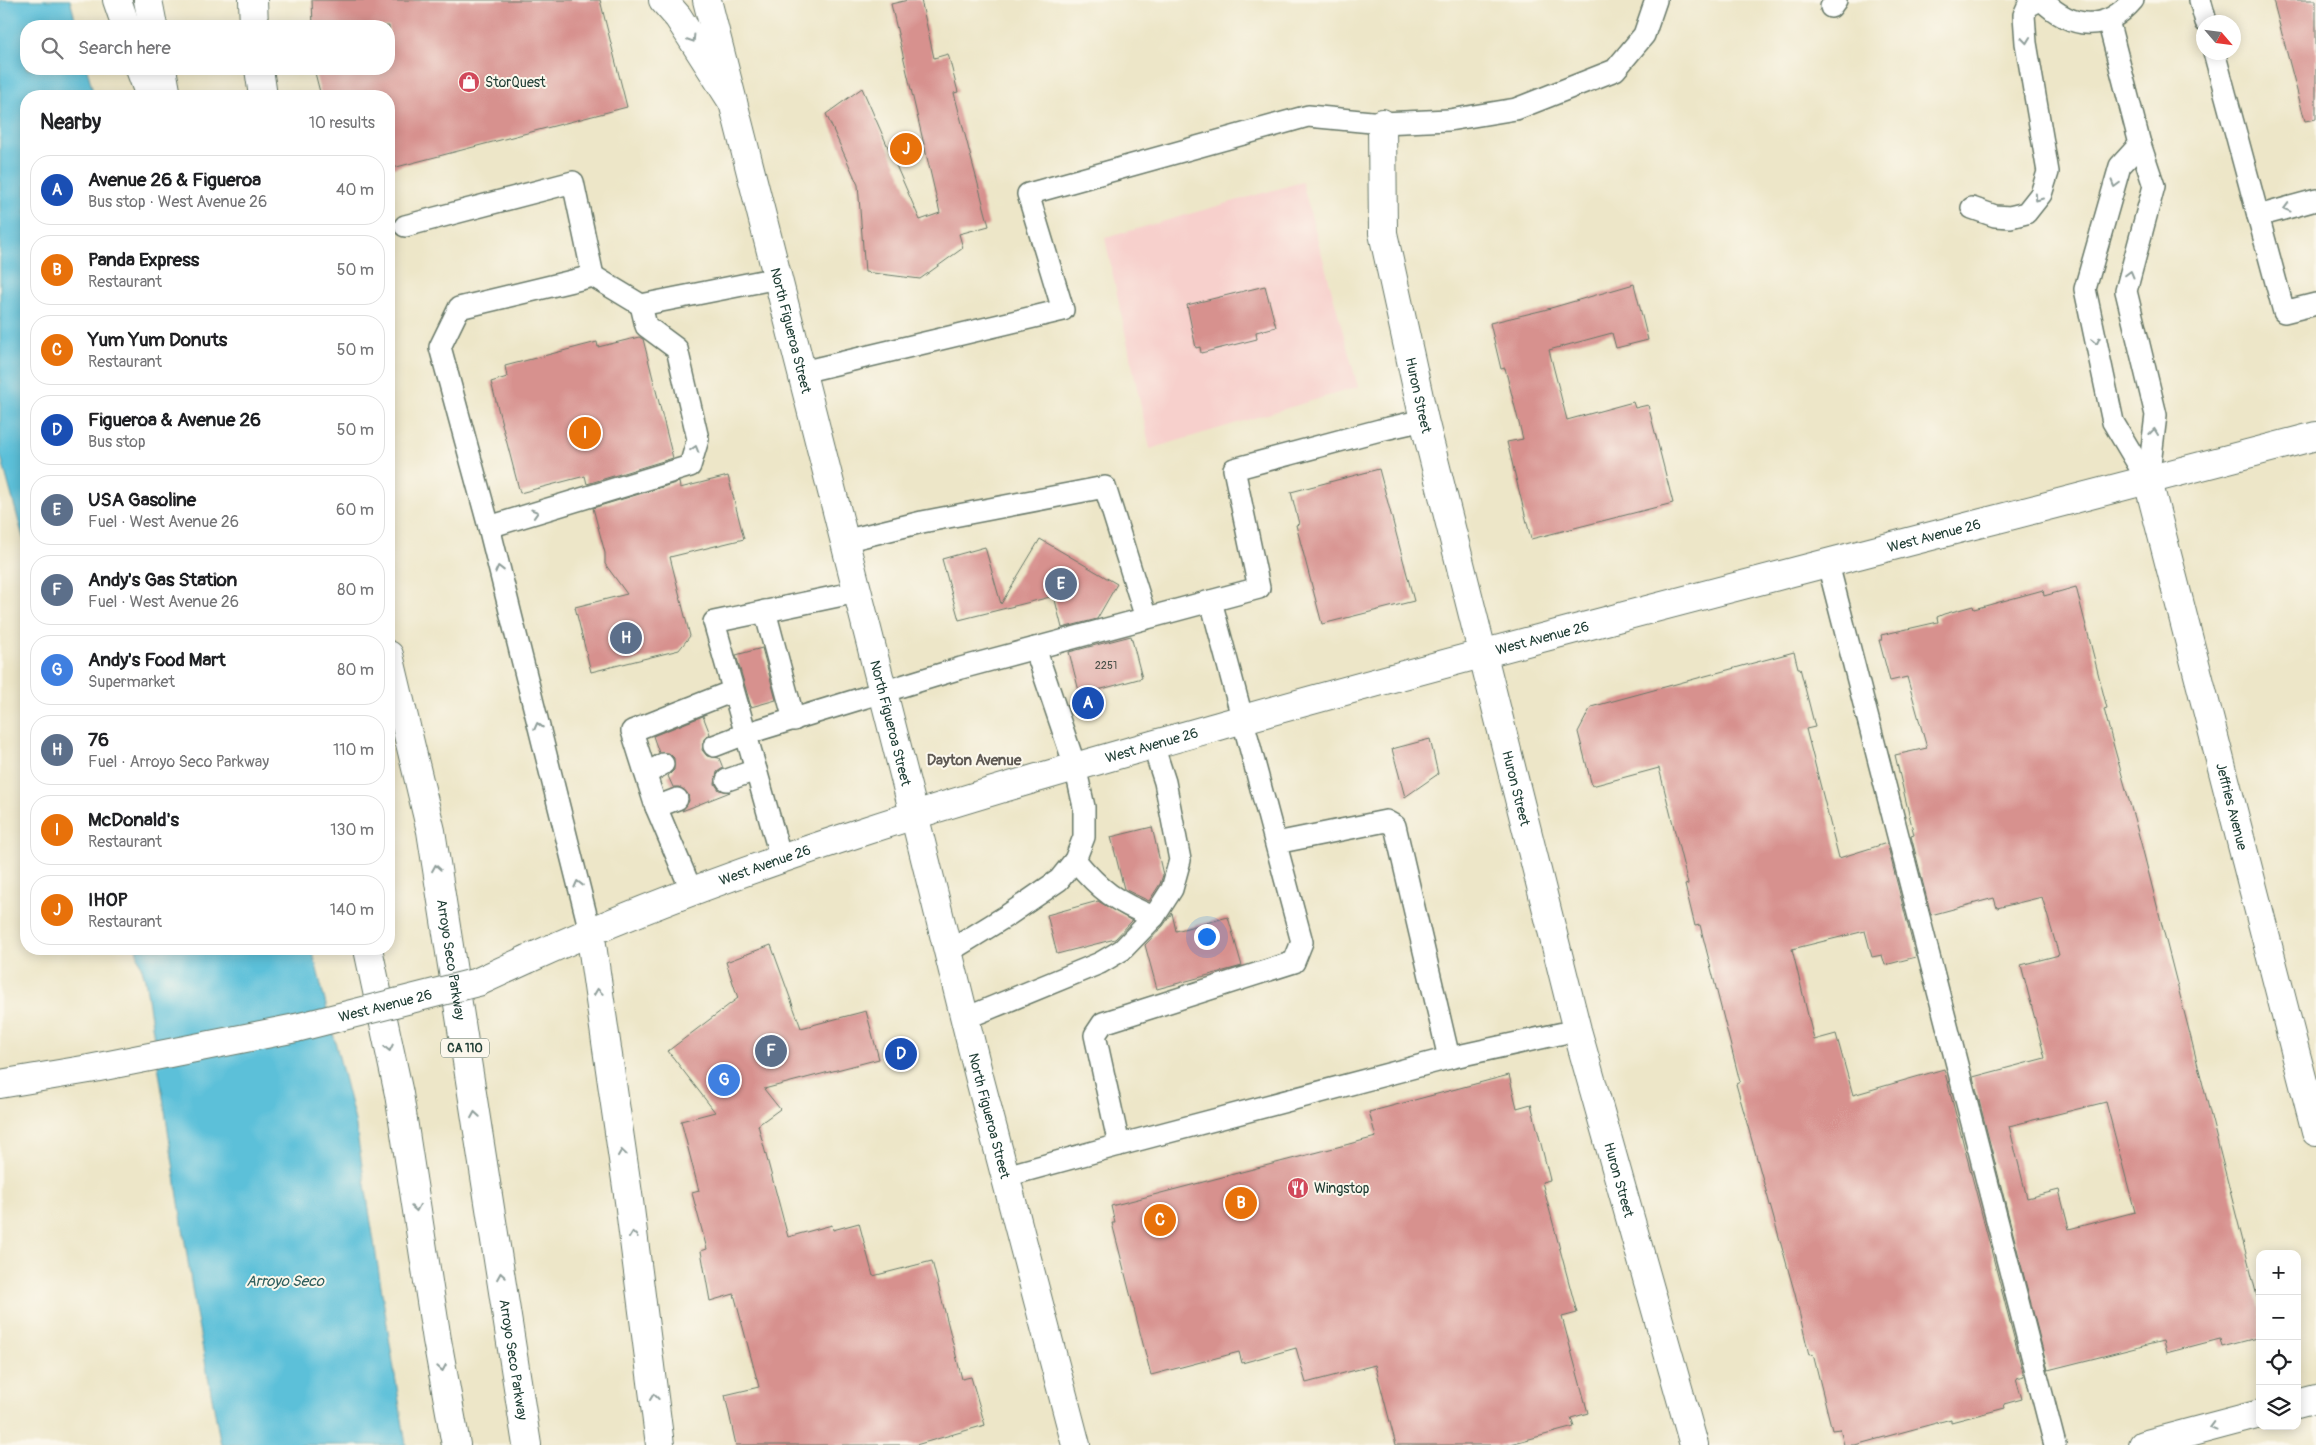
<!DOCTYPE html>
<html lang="en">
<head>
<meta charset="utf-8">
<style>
  :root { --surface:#fff; --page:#f2f2f2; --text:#202124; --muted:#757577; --line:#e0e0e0; --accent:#db2777 }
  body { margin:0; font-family:Pangolin,sans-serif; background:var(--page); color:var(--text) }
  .controls { position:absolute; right:15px; bottom:15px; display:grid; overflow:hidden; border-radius:10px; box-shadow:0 2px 12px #0003 }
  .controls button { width:45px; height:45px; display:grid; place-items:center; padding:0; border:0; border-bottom:1px solid var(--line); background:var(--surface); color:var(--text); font:25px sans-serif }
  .compass { position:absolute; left:2196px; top:15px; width:45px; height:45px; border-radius:50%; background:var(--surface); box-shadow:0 2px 12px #0003; rotate:118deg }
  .you { position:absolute; left:1206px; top:936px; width:18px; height:18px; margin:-12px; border:4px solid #fff; border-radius:50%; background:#1a73e8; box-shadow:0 0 0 8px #1a73e833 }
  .badge { display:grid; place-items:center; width:32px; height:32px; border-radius:50%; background:var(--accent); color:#fff; font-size:16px; font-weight:700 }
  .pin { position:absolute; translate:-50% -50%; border:2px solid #fff; box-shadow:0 1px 5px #0006 }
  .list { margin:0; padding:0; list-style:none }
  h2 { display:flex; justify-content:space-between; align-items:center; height:65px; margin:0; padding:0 20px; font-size:21px }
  h2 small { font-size:16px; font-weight:400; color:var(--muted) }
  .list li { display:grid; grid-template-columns:32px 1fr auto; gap:15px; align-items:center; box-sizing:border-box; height:70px; margin:0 10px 10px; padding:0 10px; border:1px solid var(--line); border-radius:20px }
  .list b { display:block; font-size:19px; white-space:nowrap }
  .list p { margin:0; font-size:16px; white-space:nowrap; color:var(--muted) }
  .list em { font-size:16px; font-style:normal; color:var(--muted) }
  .icon { flex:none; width:28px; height:28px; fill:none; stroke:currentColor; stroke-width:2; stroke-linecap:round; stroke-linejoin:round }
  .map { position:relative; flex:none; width:2316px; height:1445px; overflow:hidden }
  .search { position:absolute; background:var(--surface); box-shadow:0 2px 12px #0003; left:20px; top:20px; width:375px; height:55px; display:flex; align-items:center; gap:12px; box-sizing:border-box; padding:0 18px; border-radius:20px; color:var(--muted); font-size:19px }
  .panel { position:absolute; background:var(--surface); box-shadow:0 2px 12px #0003; left:20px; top:90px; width:375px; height:865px; border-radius:20px }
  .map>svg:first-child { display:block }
</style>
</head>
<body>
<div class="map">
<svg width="2316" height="1445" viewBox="0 0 2316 1445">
  <rect width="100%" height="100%" fill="#fbf7ec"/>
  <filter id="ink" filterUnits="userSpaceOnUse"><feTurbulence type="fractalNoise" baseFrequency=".02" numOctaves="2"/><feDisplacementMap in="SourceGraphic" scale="10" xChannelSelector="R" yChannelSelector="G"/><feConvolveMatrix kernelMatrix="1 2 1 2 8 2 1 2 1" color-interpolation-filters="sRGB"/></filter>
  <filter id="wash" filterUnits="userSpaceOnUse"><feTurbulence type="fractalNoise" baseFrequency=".0096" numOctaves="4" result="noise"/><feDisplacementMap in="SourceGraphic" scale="20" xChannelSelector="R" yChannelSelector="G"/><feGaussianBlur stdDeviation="1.12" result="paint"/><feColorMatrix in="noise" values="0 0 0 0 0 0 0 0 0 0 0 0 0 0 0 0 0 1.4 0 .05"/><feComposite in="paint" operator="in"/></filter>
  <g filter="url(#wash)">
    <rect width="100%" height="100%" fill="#ede6c8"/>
    <polygon fill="#f7d0cc" points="1302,182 1358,387 1150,449 1105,238"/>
    <g fill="#5bc0d9" stroke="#3d7e86">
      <polygon points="0,0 70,0 77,26 26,26 26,69 87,69 94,96 26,96 26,548 0,453"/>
      <polygon points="136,949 312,949 355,1121 406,1445 221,1445 195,1308 145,979"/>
    </g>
    <g id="blocks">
      <g fill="#d7918e" fill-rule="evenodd">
        <polygon points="312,0 600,0 627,107 389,169 389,96 321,96 314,69 389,69 389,26 313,26"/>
        <polygon points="908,0 921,0 934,58 948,54 958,92 954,93 989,226 959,234 963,248 920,279 865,272 858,185 826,114 862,88 920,220 940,213 891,4"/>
        <polygon points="2273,0 2316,0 2316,119 2305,121"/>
        <polygon points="1634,284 1648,340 1616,348 1612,333 1549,350 1567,420 1633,402 1635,408 1648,405 1673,503 1531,539 1507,442 1523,439 1505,368 1501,369 1490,323 1544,310"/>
        <polygon points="1265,286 1276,327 1256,332 1257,339 1201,353 1200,347 1196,348 1187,305"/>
        <polygon points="639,337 643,339 673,458 587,484 585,476 520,493 491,382 507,377 505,366 597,342 598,347"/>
        <polygon points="1379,469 1414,601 1322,624 1296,525 1299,524 1291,492"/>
        <polygon points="728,476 744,539 670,557 690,636 679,650 591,672 575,607 627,594 605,564 605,553 593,508 679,482 680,488"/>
        <polygon points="1040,539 1117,584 1097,619 1062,628 1054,596 959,620 942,559 985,547 1001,604"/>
        <path d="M2076,587L2107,708L2104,709L2111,736L2141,843L2260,1308V1337L2222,1347L2220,1339L2166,1353L2163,1341L2048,1370L1973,1077L2045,1058L2021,965L2059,955L2042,897L1997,908L1994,898L1931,915L1911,836L1914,835L1895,755L1927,748L1907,677L1890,681L1879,640H1882L1881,635L1938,622L1937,617L1944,614L1973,606L1974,609L2043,590L2044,596ZM2106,1102L2135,1212L2069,1229L2059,1190L2027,1198L2009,1126Z"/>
        <polygon points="1131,636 1142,678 1080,695 1069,652"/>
        <polygon points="762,648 776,700 751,707 736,655"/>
        <polygon points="1794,652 1798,668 1800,668 1815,727 1806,729 1839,858 1887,843 1916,957 1885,965 1882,955 1872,957 1865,931 1792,949 1814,1040 1836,1034 1853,1095 1944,1069 2024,1376 2016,1378 2022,1399 2004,1404 2005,1408 1951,1422 1951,1419 1855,1445 1844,1445 1840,1429 1832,1430 1813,1354 1809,1355 1795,1294 1736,1084 1740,1082 1700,925 1695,926 1685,885 1688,884 1659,768 1592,786 1578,732 1591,707"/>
        <polygon points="703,716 710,734 704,739 702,750 707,756 719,758 723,768 717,772 715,784 719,790 730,792 682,811 689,801 688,794 679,787 673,787 668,776 674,770 674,758 669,753 659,753 653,736"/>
        <polygon points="1430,739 1438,774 1405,797 1392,749"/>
        <polygon points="1152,827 1163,875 1160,884 1149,901 1124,889 1111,837"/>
        <polygon points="1098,901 1132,921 1115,939 1057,954 1047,915"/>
        <polygon points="1172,913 1176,931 1228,917 1242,966 1157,989 1145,945 1163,926"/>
        <polygon points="771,945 801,1028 866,1011 879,1059 764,1089 780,1109 758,1125 788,1237 832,1225 833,1230 859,1223 873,1276 932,1261 962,1379 971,1377 985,1425 916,1445 736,1445 725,1395 759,1387 734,1294 710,1301 701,1251 707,1249 692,1193 699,1191 681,1121 715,1112 668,1051 738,998 726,962"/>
        <polygon points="1509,1075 1517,1108 1531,1104 1550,1180 1542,1182 1577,1313 1562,1317 1588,1413 1571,1418 1574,1427 1507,1445 1396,1445 1375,1365 1306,1383 1296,1348 1242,1363 1239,1352 1151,1375 1112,1223 1115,1223 1111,1206 1376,1137 1369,1112"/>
      </g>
    </g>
  </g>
  <g filter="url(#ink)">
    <use href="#blocks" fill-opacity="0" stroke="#677868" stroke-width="1"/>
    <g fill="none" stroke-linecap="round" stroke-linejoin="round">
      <g stroke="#677868" stroke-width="24">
        <g id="lane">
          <path d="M2042,0C2071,29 2105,33 2133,0"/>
          <polyline points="2200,0 2206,22"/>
          <polyline points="1831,7 1836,0"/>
          <polyline points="2108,20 2140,144 2154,186 2126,291 2156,415 2148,481"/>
          <polyline points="2214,52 2284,312 2316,304"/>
          <polyline points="2140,144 2120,166 2085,289 2113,422 2148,481"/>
          <polyline points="1972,208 1995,216 2010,217 2026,213 2041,194 2048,172 2026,43 2024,15 2028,6 2040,0"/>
          <polyline points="2258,216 2316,200"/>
          <polyline points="405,226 573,182 593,276"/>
          <polyline points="802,372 1063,310 1028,194 1308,116 1382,123 1449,120 1516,109 1615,70 1644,35 1656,0"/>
          <polyline points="489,527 690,466 698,439 677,349 646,326 641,305"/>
          <polyline points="844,541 922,522 1105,487 1146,618"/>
          <polyline points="1828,564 2055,1445"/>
          <polyline points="1211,601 1302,942 1294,962 1103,1023 1095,1035 1119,1145 1449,1058 1395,826 1386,821 1276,843"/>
          <polyline points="765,611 794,720"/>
          <polyline points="714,746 745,734 961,668 1259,588 1234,469 1380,430 1424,420"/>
          <polyline points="756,770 781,859"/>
          <polyline points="646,774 663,764"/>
          <polyline points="727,780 756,770 714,622 857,592"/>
          <polyline points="677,799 656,807 692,892"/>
          <polyline points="656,807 632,731 733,691"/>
          <path d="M1075,860C1101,891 1116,902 1154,917"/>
          <polyline points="590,931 489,527 440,347 459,308 593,276 641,305 778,278"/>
          <polyline points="948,952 1008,915 1059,880 1075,860 1084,837 1084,807 1075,766 1035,648"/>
          <polyline points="966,1018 1100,963 1122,950 1154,917 1172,889 1180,860 1165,782 1153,745"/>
          <polyline points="1449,1058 1577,1030"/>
          <polyline points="1006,1176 1119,1145"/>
        </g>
      </g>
      <g stroke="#677868" stroke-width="30">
        <g id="street">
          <path id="s1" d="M1382,123L1383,233L1424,420L1577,1030L1694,1445"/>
          <path id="s2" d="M2148,481L2316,1132"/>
        </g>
      </g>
      <g stroke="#677868" stroke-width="30">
        <g id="secondary">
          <path id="s3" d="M914,814L980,1080L1076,1445"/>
          <polyline points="2297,1404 2316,1399"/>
          <polyline points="2143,1445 2260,1414"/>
        </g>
      </g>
      <g stroke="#677868" stroke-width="30">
        <g id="primary">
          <path id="s4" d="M707,0L914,814"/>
          <path id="s5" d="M528,959C759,854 1004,787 1247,718C1602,619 1959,530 2316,436"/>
          <polyline points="0,1084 89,1069 296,1028"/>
        </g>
      </g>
      <g stroke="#677868" stroke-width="30">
        <g id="highway">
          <polyline points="117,0 126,26"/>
          <polyline points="148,0 153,26"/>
          <polyline points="253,0 254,26"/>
          <polyline points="663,0 678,17 733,103"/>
          <polyline points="140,69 150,96"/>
          <polyline points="162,69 167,96"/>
          <polyline points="259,69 263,96"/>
          <path id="s6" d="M389,655L431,831L527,1445"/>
          <polyline points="590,931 629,1201 660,1445"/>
          <polyline points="368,949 399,1094 437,1340 456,1445"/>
        </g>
      </g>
      <use href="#lane" stroke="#fff" stroke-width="21"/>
      <use href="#street" stroke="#fff" stroke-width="28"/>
      <use href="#secondary" stroke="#fff" stroke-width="28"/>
      <use href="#primary" stroke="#fff" stroke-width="28"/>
      <use href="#highway" stroke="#fff" stroke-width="28"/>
      <g stroke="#677868" stroke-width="30" stroke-linecap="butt">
        <g id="primary-bridge">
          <path id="s7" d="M296,1028L478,982L528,959"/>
        </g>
      </g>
      <use href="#primary-bridge" stroke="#fff" stroke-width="28"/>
    </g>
    <defs><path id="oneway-chevron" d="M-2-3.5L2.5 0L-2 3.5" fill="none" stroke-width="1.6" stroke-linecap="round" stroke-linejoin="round" transform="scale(1.25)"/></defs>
    <g stroke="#8f9e9a">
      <use href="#oneway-chevron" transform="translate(692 39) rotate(58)"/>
      <use href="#oneway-chevron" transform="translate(2026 40) rotate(84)"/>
      <use href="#oneway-chevron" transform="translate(2115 184) rotate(106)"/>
      <use href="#oneway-chevron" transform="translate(2038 198) rotate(125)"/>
      <use href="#oneway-chevron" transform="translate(2287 208) rotate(165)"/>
      <use href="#oneway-chevron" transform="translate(2130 274) rotate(-75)"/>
      <use href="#oneway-chevron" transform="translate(2096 341) rotate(78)"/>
      <use href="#oneway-chevron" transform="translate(2154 432) rotate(-83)"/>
      <use href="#oneway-chevron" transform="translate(695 449) rotate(-73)"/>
      <use href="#oneway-chevron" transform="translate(535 513) rotate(-17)"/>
      <use href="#oneway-chevron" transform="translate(499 569) rotate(-104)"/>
      <use href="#oneway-chevron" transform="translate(538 726) rotate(-104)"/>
      <use href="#oneway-chevron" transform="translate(436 868) rotate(-99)"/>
      <use href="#oneway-chevron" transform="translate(578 884) rotate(-104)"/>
      <use href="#oneway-chevron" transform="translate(598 992) rotate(-98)"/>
      <use href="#oneway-chevron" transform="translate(389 1048) rotate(78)"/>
      <use href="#oneway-chevron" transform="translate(475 1115) rotate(-99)"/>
      <use href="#oneway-chevron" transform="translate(622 1153) rotate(-98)"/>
      <use href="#oneway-chevron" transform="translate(416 1208) rotate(81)"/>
      <use href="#oneway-chevron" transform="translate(633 1235) rotate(-97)"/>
      <use href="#oneway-chevron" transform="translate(501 1276) rotate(-99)"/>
      <use href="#oneway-chevron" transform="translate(442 1368) rotate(80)"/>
      <use href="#oneway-chevron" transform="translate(654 1397) rotate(-97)"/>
      <use href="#oneway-chevron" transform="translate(2213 1427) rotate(165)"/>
    </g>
  </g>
  <defs>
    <g id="shop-disc" transform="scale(1.125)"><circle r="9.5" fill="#d1495b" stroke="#fbf7ec"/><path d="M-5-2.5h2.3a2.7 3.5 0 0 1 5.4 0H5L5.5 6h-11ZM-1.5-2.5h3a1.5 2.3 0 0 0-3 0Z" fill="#fff"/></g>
    <g id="restaurant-disc" transform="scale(1.125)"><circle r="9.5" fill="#d1495b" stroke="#fbf7ec"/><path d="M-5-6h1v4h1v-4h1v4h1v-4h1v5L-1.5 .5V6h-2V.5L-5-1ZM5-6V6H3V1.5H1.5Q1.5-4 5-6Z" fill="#fff"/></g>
  </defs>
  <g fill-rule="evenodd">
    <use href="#shop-disc" x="469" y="82"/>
    <use href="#restaurant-disc" x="1298" y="1188"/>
  </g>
  <g text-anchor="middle" stroke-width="4" stroke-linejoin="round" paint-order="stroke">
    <g font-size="11" fill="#4d524a">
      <text x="1106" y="669">2251</text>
    </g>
    <rect fill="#fbf7ec" stroke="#61756b" stroke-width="1" x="441" y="1038.5" width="48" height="19" rx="4"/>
    <g font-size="12" font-weight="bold" fill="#1f3d34">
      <text x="465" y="1052">CA 110</text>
    </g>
    <g font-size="14" fill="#1f3d34" stroke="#fbf7ec" text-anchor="start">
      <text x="485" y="87">StorQuest</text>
      <text x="1314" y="1193">Wingstop</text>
    </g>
    <g font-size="14" fill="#1f3d34" stroke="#fbf7ec">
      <text dy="5" stroke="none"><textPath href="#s4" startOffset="341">North Figueroa Street</textPath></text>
      <text dy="5" stroke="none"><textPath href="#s1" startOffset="276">Huron Street</textPath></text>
      <text dy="5" stroke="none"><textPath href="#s5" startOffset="1470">West Avenue 26</textPath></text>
      <text dy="5" stroke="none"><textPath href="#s5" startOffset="1065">West Avenue 26</textPath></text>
      <text dy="5" stroke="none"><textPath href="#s4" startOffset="746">North Figueroa Street</textPath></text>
      <text dy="5" stroke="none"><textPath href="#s5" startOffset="660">West Avenue 26</textPath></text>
      <text dy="5" stroke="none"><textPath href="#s1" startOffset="681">Huron Street</textPath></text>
      <text dy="5" stroke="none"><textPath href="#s2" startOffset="336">Jeffries Avenue</textPath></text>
      <text dy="5" stroke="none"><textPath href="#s5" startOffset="255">West Avenue 26</textPath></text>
      <text dy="5" stroke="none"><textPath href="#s6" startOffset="311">Arroyo Seco Parkway</textPath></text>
      <text dy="5" stroke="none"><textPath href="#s7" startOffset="92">West Avenue 26</textPath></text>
      <text dy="5" stroke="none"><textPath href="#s3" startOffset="311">North Figueroa Street</textPath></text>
      <text dy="5" stroke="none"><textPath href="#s1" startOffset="1086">Huron Street</textPath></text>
      <text dy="5" stroke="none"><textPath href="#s6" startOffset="716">Arroyo Seco Parkway</textPath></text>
    </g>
    <g font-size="15" font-weight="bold" fill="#5f5a54" stroke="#fbf7ec">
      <text x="974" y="765">Dayton Avenue</text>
    </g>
    <g font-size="15" font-style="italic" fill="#2e5e5d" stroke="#fbf7ec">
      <text x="285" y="1286">Arroyo Seco</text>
    </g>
  </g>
</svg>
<div class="controls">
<button>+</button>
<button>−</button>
<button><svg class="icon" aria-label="locate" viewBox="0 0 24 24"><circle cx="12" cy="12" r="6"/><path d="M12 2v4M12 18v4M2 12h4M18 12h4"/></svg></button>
<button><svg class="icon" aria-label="layers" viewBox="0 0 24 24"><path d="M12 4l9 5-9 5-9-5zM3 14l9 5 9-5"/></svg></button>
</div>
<svg class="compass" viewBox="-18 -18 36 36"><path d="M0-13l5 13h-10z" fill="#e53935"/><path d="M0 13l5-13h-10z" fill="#757577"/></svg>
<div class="you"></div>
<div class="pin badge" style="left:1088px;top:703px;background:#1a4fb4">A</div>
<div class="pin badge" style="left:1241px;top:1203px;background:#e8710a">B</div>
<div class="pin badge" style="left:1160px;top:1220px;background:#e8710a">C</div>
<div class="pin badge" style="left:901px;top:1054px;background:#1a4fb4">D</div>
<div class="pin badge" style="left:1061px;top:584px;background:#5c6f8a">E</div>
<div class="pin badge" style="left:771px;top:1051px;background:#5c6f8a">F</div>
<div class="pin badge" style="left:724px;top:1080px;background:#3f7fe0">G</div>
<div class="pin badge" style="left:626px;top:638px;background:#5c6f8a">H</div>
<div class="pin badge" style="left:585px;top:433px;background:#e8710a">I</div>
<div class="pin badge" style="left:906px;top:149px;background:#e8710a">J</div>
<div class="search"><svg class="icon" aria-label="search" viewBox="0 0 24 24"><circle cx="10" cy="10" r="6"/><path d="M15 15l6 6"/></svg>Search here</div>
<section class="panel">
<h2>Nearby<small>10 results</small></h2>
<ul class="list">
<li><span class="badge" style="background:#1a4fb4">A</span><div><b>Avenue 26 &amp; Figueroa</b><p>Bus stop · West Avenue 26</p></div><em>40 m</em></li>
<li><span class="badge" style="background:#e8710a">B</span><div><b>Panda Express</b><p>Restaurant</p></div><em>50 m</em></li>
<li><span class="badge" style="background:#e8710a">C</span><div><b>Yum Yum Donuts</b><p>Restaurant</p></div><em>50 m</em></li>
<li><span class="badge" style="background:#1a4fb4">D</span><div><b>Figueroa &amp; Avenue 26</b><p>Bus stop</p></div><em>50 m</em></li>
<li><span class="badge" style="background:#5c6f8a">E</span><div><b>USA Gasoline</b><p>Fuel · West Avenue 26</p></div><em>60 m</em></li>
<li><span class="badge" style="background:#5c6f8a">F</span><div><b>Andy's Gas Station</b><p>Fuel · West Avenue 26</p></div><em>80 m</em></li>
<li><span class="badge" style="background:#3f7fe0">G</span><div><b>Andy's Food Mart</b><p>Supermarket</p></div><em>80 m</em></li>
<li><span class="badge" style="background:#5c6f8a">H</span><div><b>76</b><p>Fuel · Arroyo Seco Parkway</p></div><em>110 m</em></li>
<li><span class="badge" style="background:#e8710a">I</span><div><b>McDonald's</b><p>Restaurant</p></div><em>130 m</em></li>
<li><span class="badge" style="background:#e8710a">J</span><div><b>IHOP</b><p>Restaurant</p></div><em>140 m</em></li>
</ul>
</section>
</div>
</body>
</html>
